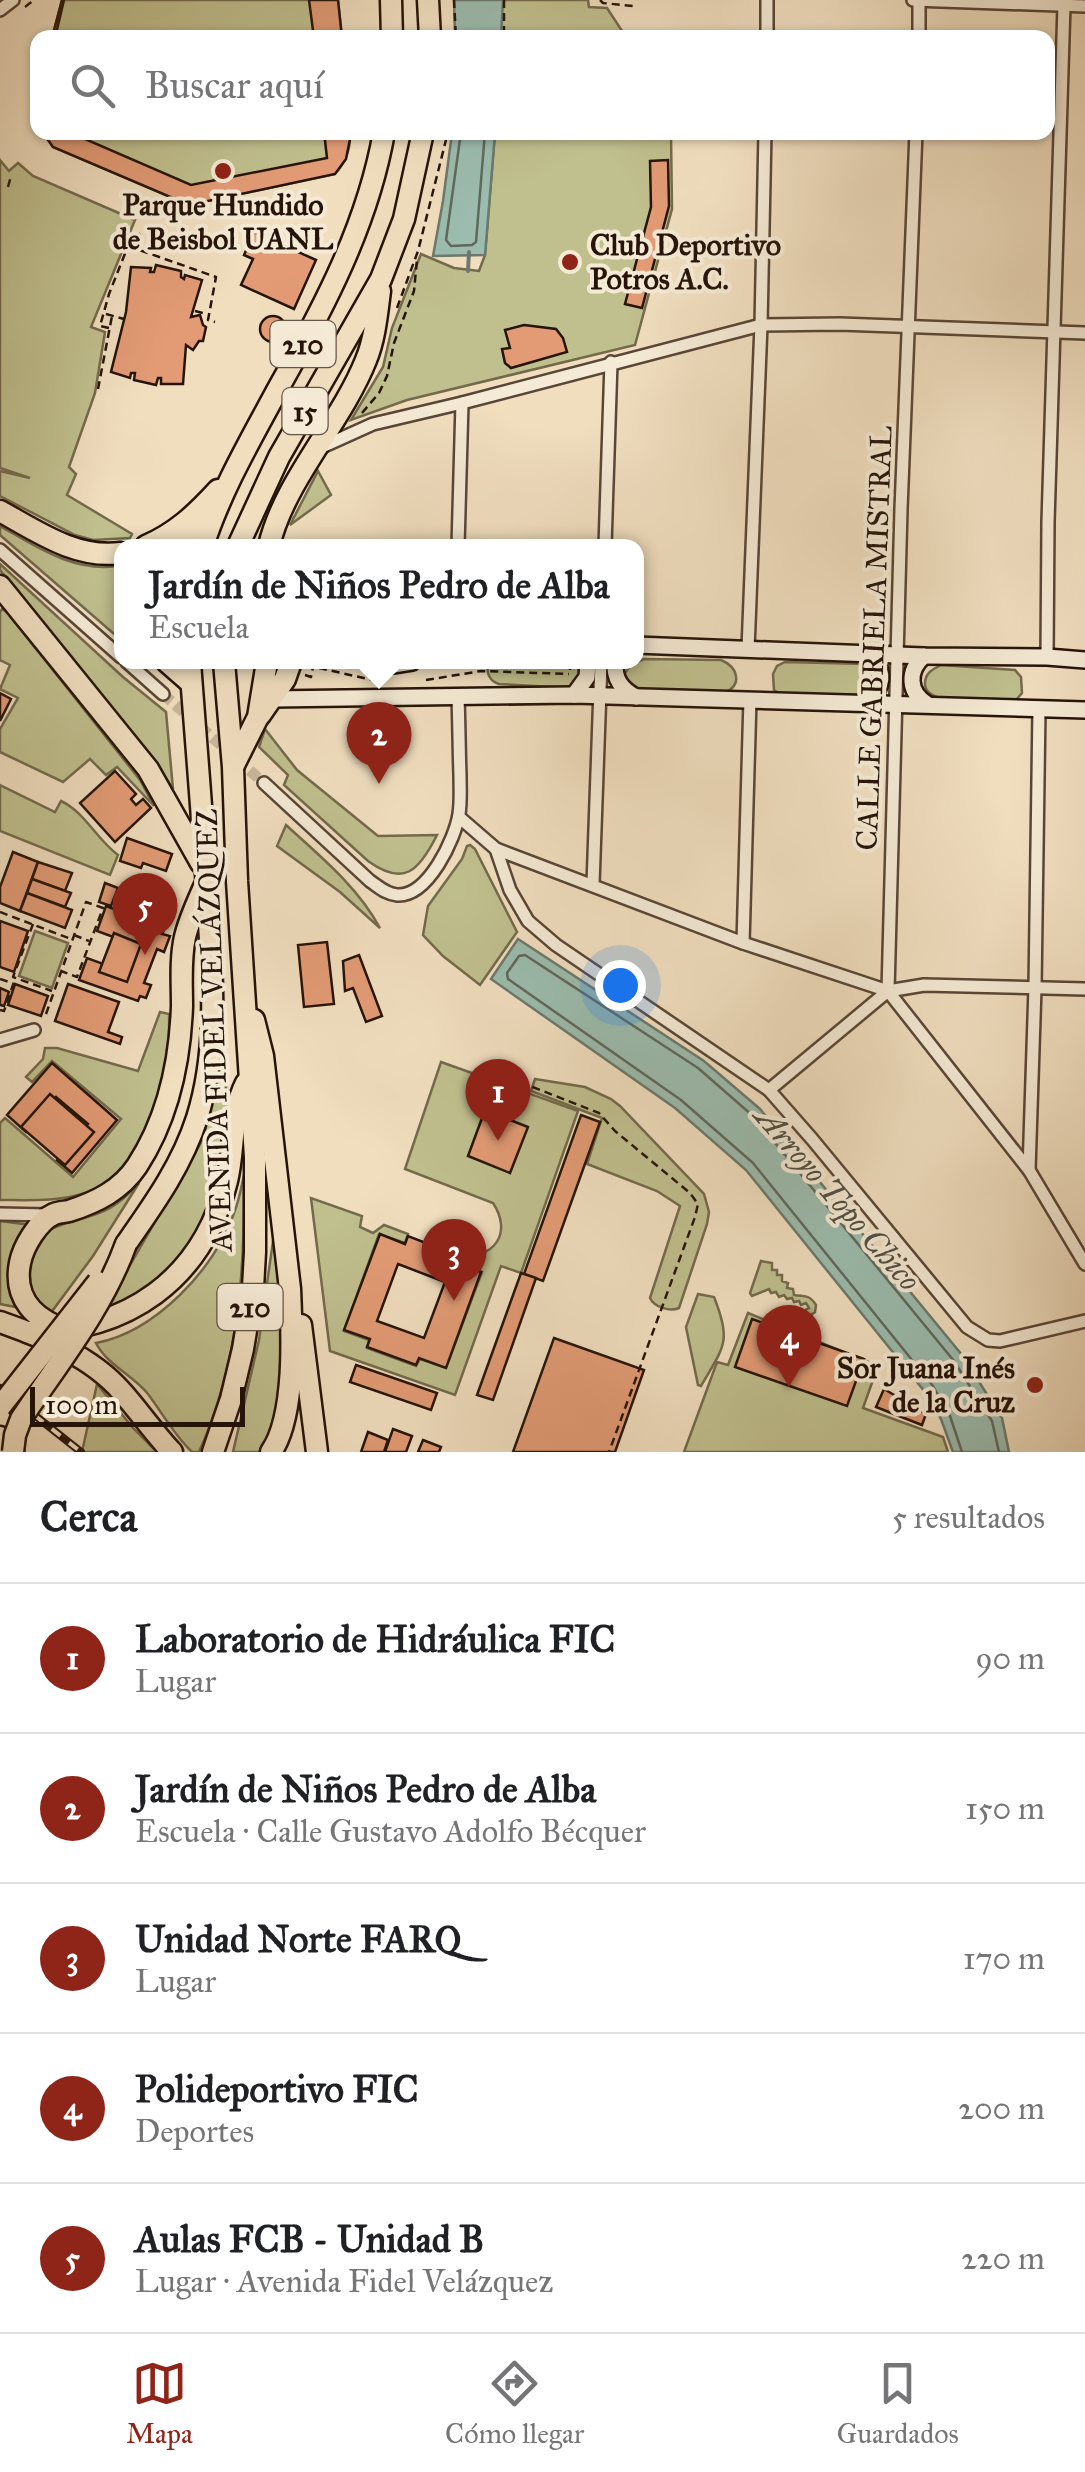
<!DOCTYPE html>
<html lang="es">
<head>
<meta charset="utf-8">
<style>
  :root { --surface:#fff; --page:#f2f2f2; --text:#202124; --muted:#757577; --line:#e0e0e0; --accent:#8f2418 }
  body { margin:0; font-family:"IM FELL Great Primer",serif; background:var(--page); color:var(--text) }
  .scale { position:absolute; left:30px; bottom:25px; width:215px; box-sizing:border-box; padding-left:10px; border:5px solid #261409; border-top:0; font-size:28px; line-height:35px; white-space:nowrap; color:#261409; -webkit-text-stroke:8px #f5ead5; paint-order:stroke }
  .you { position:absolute; left:620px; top:985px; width:35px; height:35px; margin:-25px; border:8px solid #fff; border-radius:50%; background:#1a73e8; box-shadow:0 0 0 15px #1a73e833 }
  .badge { display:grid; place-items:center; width:65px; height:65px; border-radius:50%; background:var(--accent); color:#fff; font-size:32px; font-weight:700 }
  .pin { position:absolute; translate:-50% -82px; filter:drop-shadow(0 2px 5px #0008) }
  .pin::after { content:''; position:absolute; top:52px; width:35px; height:30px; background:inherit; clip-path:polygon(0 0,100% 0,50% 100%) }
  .popup { position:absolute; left:114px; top:539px; width:530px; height:130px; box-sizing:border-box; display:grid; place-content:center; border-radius:20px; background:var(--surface); filter:drop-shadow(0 2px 8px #0005); font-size:32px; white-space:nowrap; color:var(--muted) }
  .popup b { font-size:38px; color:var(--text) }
  .popup::after { content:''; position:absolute; left:50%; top:100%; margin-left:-20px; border:20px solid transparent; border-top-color:var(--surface) }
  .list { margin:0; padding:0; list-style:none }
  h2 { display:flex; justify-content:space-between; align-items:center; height:130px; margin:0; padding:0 40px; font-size:42px }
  h2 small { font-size:32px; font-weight:400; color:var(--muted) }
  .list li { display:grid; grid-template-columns:65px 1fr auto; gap:30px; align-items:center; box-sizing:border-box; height:150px; padding:0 40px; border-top:2px solid var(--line) }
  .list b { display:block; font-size:38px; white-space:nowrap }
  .list p { margin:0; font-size:32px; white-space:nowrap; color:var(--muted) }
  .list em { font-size:32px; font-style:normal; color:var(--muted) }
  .icon { flex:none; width:55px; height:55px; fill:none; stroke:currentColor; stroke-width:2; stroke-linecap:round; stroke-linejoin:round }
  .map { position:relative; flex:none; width:1085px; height:1452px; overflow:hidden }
  .search { position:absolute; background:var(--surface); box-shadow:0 2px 8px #0004; left:30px; right:30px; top:30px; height:110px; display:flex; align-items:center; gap:25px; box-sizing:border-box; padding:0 35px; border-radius:20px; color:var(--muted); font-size:38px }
  .sheet { height:880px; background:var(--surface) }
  nav { display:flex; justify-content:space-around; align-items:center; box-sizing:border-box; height:140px; border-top:2px solid var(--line); background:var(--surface); font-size:28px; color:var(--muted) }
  nav a { display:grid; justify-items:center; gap:5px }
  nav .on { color:var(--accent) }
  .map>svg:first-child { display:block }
</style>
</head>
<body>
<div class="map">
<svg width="1085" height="1452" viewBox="0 0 1085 1452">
  <rect width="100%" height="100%" fill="#f0debf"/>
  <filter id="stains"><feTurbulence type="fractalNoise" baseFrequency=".002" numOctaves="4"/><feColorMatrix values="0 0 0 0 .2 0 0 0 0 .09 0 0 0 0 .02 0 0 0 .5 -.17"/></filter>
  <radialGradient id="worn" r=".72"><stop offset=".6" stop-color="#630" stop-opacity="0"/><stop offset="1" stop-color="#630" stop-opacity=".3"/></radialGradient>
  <g fill="#c0bf8e" stroke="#736a4c" stroke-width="2.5">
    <polygon points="62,0 338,0 342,37 38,38 53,34"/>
    <polygon points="501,0 588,0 589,7 607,8 626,37 500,38"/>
    <path d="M350,132C351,149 346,162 335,174L189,205L53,147L46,137L45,133Z"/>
    <polygon points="495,133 671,133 672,209 635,345 407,400 351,420 383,367 392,328 421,254 454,268 479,271 485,255"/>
    <polygon points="0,160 9,171 18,163 33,176 135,220 91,327 105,332 95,393 69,467 76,474 67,495 132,534 130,538 93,540 75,535 0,496 0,471 30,478 0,468"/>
    <polygon points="318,471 331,495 290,525"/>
    <path d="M0,526C37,547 73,572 117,566L121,584V640L0,535Z"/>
    <polygon points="0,564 123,677 166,712 173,789 152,757 0,570"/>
    <polygon points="2,609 7,612 140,780 154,806 117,767 106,775 90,759 63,782 0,752 0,729 18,698 0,689 10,665 0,660 0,612"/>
    <path d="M644,659L721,660C738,667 743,685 724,693L634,690L628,684L624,674L632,664Z"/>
    <path d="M489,662H581L585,671L572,688L499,684C489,681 485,671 489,662Z"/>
    <polygon points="785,662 865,664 876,674 877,682 864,698 782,695 774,690 773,674 777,666"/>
    <path d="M941,665L1015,670L1021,677L1022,693L1016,700L1007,703C989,702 923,707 925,683C925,673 933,669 941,665Z"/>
    <path d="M265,729L297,770L378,836L437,835C419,871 404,887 368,861L284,785L288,775L259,747Z"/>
    <path d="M0,785L55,812L61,801C86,813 96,839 118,855L110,875L0,831Z"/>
    <path d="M286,825C321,857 357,886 380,928L340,892L277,846Z"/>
    <polygon points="470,845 475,849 517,932 480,985 443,956 423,935 428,906 462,859 467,846"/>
    <polygon points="35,931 68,943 52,988 19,976"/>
    <path d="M160,1012L169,1014C171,1074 150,1172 85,1193C58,1202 28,1200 0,1200V1123L5,1118L73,1177L121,1119L52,1061L32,1082L26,1077L43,1059L45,1048H57L138,1071Z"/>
    <polygon points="221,1059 226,1086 225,1123 215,1204 185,1259 142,1299 97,1322 203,1139"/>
    <path d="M441,1062L578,1111L521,1273L501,1266L455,1395L330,1351L311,1198L362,1216L360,1227L373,1233L384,1225L408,1234L405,1243L379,1234L344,1331L369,1340L367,1348L416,1366L420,1359L446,1368L482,1272L456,1262L459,1255C494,1260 513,1233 493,1203L405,1169Z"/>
    <path d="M535,1079L585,1087L611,1099L620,1106L704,1194L709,1212L707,1224L679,1308C670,1312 654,1307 650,1298L680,1206L657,1191L587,1164L602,1118L531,1091Z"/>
    <path d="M244,1175C245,1272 239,1362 199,1452H192C174,1435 163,1414 148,1394C133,1375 107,1365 96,1343C155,1332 215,1269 234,1213C239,1201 241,1188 244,1175Z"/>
    <path d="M139,1183L93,1256L50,1314C29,1293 18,1273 35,1246C39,1239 43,1233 51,1229C69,1220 91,1219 110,1208C121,1202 130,1193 139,1183Z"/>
    <polygon points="0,1221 31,1225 20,1308 0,1304"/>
    <polygon points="275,1227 287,1292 280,1418 263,1452 233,1452 259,1340"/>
    <path d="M761,1261L772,1263V1270H777V1275H782V1281L788,1283L787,1288L793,1289L794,1295C805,1297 809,1294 816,1305L815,1312L811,1315L801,1312L809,1308L806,1303L801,1305L799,1301L794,1302L792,1298L787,1299L784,1295L779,1297L776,1292L771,1293L769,1289L752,1296L750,1293Z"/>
    <path d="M698,1294L714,1297C732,1342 724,1346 701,1386L698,1385L686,1327Z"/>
    <polygon points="748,1313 878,1366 863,1408 943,1437 948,1452 684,1452 717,1362 728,1365"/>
    <polygon points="97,1384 133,1428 157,1452 82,1452"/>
  </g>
  <g fill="#9bbcae" stroke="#6c796c" stroke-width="2.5">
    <polygon points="454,0 503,0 501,37 455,37"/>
    <polygon points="452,133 495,133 485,255 433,256 443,201"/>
    <polygon points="518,939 704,1061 760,1109 962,1355 1002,1418 1009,1452 953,1452 941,1419 925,1392 746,1170 675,1108 491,979"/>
  </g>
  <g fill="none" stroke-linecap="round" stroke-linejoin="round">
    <g stroke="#60685c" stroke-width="2.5">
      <polyline points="461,132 446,240 451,246 472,245 476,242 485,132"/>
      <polyline points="962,1452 950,1416 933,1386 753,1163 681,1100 508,979 507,973 519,956 525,955 698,1068 753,1116 954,1361 992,1421 999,1452"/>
    </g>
    <polyline stroke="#6c796c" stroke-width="4" points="468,271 469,252"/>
  </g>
  <g fill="#e29b75" stroke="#261409" stroke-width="2.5" fill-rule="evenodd">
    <polygon points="62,0 64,0 55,38 38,38 53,34"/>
    <polygon points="309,0 338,0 342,38 314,38"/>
    <polygon points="45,132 69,132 191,185 327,158 324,132 350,132 350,139 346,159 335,174 189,205 53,147 46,137"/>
    <polygon points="668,160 669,206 642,308 625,304 651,207 650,161"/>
    <polygon points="254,232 316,260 294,309 241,285 253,259 244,255"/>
    <polygon points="156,265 181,271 181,277 184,279 185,275 202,280 191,317 200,315 203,325 206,327 203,341 199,341 193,350 186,345 183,384 161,384 161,378 158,378 156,385 134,380 135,373 131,373 130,378 111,372 126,312 131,267 151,268 150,272 154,272"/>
    <circle cx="273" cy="329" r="13"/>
    <polygon points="524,325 556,329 563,338 567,352 511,368 505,363 502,349 510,348 505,330"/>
    <polygon points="0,693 11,699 0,721"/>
    <polygon points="115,771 136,794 131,799 136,805 143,799 151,808 115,842 80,803"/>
    <polygon points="127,838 172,854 166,871 143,863 141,868 120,861"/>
    <polygon points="13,852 38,862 20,911 0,903 0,887"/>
    <polygon points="38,862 72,873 65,891 32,879"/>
    <polygon points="32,879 71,893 65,907 27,893"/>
    <polygon points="105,883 118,888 111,906 99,902"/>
    <polygon points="27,893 72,910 65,928 20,911"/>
    <polygon points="106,906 165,928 162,934 170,936 164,952 157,949 144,983 151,985 146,998 140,996 138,1001 79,980 87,958 128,973 138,946 97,931"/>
    <polygon points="0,921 28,931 14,972 0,967"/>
    <polygon points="114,933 141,944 127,982 99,972"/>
    <polygon points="327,942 334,1004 304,1007 298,945"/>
    <polygon points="359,955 382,1016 366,1022 353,988 345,991 343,961"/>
    <polygon points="15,984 48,996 41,1016 8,1005"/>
    <polygon points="68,984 119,1002 108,1032 122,1037 120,1044 55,1021"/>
    <polygon points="0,988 9,992 4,1006 0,1005"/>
    <polygon points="52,1063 117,1120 72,1173 57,1160 88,1124 56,1097 26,1132 7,1115"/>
    <polygon points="50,1094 94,1132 65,1165 21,1127"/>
    <polygon points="485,1110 528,1127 510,1173 468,1156"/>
    <polygon points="581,1115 600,1122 543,1281 524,1274"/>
    <path d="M380,1234L405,1244L408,1236L457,1255L455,1262L481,1272L446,1368L419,1358L416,1365L367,1347L370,1339L344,1330ZM398,1264L445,1282L424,1338L377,1321Z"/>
    <polygon points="521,1273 536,1278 493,1400 477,1395"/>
    <polygon points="752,1319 864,1359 847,1406 735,1367"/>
    <polygon points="554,1338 644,1370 615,1452 513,1452"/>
    <polygon points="356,1365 437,1393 431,1410 350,1382"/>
    <polygon points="884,1389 926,1414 922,1425 876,1407"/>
    <polygon points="393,1429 412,1436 406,1452 385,1452"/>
    <polygon points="368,1432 388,1440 384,1452 361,1452"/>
    <polygon points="423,1440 441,1447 439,1452 418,1452"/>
  </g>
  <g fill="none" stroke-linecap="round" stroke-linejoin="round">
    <polyline stroke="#c8b69b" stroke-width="11" stroke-dasharray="11 5.5" stroke-linecap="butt" points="163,694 264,783"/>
    <g stroke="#584636" stroke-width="16">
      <g id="street">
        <polyline points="913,0 1085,6"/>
        <polyline points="0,10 13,0"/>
        <polyline points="767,38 767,0"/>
        <polyline points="919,38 919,0"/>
        <polyline points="322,447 373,424 462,403 761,325 840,324 1085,333"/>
        <polyline points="458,546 462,403"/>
        <polyline points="605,546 611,362"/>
        <polyline points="0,550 121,657"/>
        <polyline points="748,649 761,325 765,132"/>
        <polyline points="1047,657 1048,522 1064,5"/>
        <polyline points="127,662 163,694"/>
        <path d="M264,783L370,881C379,887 386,894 397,895C428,897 455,839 459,814C461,801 460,788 460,775C459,749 459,723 458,698"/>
        <polyline points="459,817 496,849 743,943 888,991 1029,1170 1085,1264"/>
        <polyline points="496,849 510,890 528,921 556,945 769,1090 812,1139 967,1327 988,1340 1000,1341 1085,1321"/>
        <polyline points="593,884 601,662"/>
        <polyline points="743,943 750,699"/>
        <polyline points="888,991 924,985 1085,989"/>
        <polyline points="0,1040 34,1030"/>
        <polyline points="769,1090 888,991 901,509 916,132"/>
        <polyline points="1029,1170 1035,988 1039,709"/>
        <polyline points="0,1214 48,1215"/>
      </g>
    </g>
    <g stroke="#261409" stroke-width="20">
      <g id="secondary">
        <polyline points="636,645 924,656 1047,657 1085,660"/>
        <path d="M924,656C907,671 908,692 927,704"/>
        <polyline points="366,662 393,665 412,662"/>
        <path d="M615,662C614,679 621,689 636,697"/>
        <polyline points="574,695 587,677 588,662"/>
        <polyline points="272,699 574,695 1085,710"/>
        <path d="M867,703C884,686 885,674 872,654"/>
      </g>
    </g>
    <g stroke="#261409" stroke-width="25">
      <g id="highway">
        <polyline points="391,0 392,38"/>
        <polyline points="428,0 430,38"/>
        <path d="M0,511C38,532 76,559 121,553"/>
        <path d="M146,546C176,533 196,514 218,490"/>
        <polyline points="183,546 210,522"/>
        <path d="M203,546C221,490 251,439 279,387C324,307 368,224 384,132"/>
        <polyline points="238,546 279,457 381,279 404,219 423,132"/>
        <path d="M269,546C284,481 341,423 366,360C375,338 377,314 380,291"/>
        <polyline points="0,586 148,769 201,863"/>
        <polyline points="167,662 191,683"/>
        <polyline points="260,715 285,679 291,662"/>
        <polyline points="234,765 258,717 267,662"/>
        <path d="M254,1020L263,1056L290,1289C292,1332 296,1416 271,1452"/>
        <path d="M126,1244C154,1204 182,1165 197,1118C219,1048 212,977 208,906C203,824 196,743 190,662"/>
        <path d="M0,1322C43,1337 92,1357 122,1392C139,1411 154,1433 172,1452"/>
        <polyline points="301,1325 317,1452"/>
        <path d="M67,1330C35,1320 13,1299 20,1263C23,1247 38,1221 54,1214C59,1212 64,1212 69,1211C97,1202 121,1190 137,1166C169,1117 180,1062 182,1006C182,983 180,959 185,937C189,920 197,903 204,887"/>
        <path d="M27,1332C127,1332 202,1280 227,1181C235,1148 230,1115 246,1083"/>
        <polyline points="0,1437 13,1452"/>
        <polyline points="213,1452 231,1399 243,1349 253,1288 255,1252 255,1157 237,881 233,767 224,662"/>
      </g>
    </g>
    <g stroke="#261409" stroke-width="2.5" stroke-dasharray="8 5" stroke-linecap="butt">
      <polyline points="454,0 456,38"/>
      <polyline points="504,0 504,38"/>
      <polyline points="600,0 603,3 633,6"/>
      <polyline points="25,7 34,0"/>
      <polyline points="8,187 11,176"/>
      <polyline points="128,246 216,277 208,320 215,322"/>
      <polyline points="397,308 418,251 448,132"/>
      <polyline points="195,311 207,314"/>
      <polyline points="106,314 124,319"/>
      <polyline points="109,328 100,326 109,294 128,246 148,225"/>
      <polyline points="98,389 112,316"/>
      <polyline points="362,413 379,393 387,376 394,343 414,291 417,259"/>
      <polyline points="323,662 351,668"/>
      <polyline points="570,662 570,675"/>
      <polyline points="319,668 377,681"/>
      <polyline points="305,675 311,677 314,662"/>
      <polyline points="426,680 481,671 569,674"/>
      <polyline points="0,912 71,939"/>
      <polyline points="33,924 13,977 52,991"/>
      <polyline points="74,935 89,941"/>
      <polyline points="0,979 12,983"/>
      <polyline points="0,1010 4,1011 15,979"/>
      <polyline points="46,1014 86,902 103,908 77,977 61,971"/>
      <polyline points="484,1068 599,1113 615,1131 690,1193 698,1204 695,1217 609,1452"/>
    </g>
    <use href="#street" stroke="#f5ead5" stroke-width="11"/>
    <use href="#secondary" stroke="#f5ead5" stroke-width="15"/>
    <use href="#highway" stroke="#f0debf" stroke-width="20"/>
    <g stroke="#261409" stroke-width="8">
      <polyline id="rail" points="0,1388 81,1452"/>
    </g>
    <use href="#rail" stroke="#f5ead5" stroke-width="4" stroke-dasharray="11" stroke-linecap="butt"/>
    <g stroke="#261409" stroke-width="25" stroke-linecap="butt">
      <g id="highway-bridge">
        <polyline points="0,1407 98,1282"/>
        <path d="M13,1452L15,1435L21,1419C59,1362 103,1308 126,1244"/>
      </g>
    </g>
    <use href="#highway-bridge" stroke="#f0debf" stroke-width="20"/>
  </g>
  <g fill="#8f2418" stroke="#f5ead5" stroke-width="4">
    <circle cx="223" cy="171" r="10"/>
    <circle cx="570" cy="262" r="10"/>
    <circle cx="1035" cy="1385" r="10"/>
  </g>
  <g text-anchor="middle" stroke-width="8" stroke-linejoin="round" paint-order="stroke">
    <g fill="#f5ead5" stroke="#645446" stroke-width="2.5">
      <rect x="270.5" y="321" width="65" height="46" rx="8"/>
      <rect x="282.5" y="388" width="45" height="46" rx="8"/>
      <rect x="217.5" y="1284" width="65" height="46" rx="8"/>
    </g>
    <g font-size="28" font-weight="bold" fill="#261409">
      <text x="303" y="354">210</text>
      <text x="305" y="421">15</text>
      <text x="250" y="1317">210</text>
    </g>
    <g font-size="30" font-weight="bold" fill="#261409" stroke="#f5ead5">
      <text x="223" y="215">Parque Hundido<tspan x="223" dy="34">de Beisbol UANL</tspan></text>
      <text x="590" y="255" text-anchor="start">Club Deportivo<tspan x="590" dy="34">Potros A.C.</tspan></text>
      <text x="1015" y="1378" text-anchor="end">Sor Juana Inés<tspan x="1015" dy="34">de la Cruz</tspan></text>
    </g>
    <g font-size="30" fill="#261409" stroke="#f5ead5">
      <text transform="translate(874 638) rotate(-88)" y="10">CALLE GABRIELA MISTRAL</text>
      <text transform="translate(214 1030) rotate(-92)" y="10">AVENIDA FIDEL VELÁZQUEZ</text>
    </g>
    <g font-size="32" font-style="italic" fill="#4f4f43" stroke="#f5ead5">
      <text transform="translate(838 1198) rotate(49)" y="11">Arroyo Topo Chico</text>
    </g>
  </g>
  <rect width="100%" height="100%" filter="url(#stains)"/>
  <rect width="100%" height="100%" fill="url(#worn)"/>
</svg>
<div class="scale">100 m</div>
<div class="you"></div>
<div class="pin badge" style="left:498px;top:1141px">1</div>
<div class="pin badge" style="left:379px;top:784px">2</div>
<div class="popup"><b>Jardín de Niños Pedro de Alba</b>Escuela</div>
<div class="pin badge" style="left:454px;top:1301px">3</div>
<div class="pin badge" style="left:789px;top:1387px">4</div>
<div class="pin badge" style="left:145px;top:955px">5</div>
<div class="search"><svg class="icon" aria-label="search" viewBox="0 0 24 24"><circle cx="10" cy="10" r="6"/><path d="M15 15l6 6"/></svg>Buscar aquí</div>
</div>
<section class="sheet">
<h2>Cerca<small>5 resultados</small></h2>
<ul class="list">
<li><span class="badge">1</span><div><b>Laboratorio de Hidráulica FIC</b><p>Lugar</p></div><em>90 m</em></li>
<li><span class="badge">2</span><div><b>Jardín de Niños Pedro de Alba</b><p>Escuela · Calle Gustavo Adolfo Bécquer</p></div><em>150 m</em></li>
<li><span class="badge">3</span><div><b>Unidad Norte FARQ</b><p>Lugar</p></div><em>170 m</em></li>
<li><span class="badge">4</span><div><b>Polideportivo FIC</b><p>Deportes</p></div><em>200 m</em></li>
<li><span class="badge">5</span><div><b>Aulas FCB - Unidad B</b><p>Lugar · Avenida Fidel Velázquez</p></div><em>220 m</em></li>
</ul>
</section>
<nav>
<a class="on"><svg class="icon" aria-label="map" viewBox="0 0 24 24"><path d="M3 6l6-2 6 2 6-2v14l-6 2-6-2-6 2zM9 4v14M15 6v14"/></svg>Mapa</a>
<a><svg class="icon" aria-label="directions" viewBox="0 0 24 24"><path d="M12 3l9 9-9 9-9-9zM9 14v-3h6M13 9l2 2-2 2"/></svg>Cómo llegar</a>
<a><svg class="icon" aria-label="saved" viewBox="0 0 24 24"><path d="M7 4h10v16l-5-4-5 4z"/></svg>Guardados</a>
</nav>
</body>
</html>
